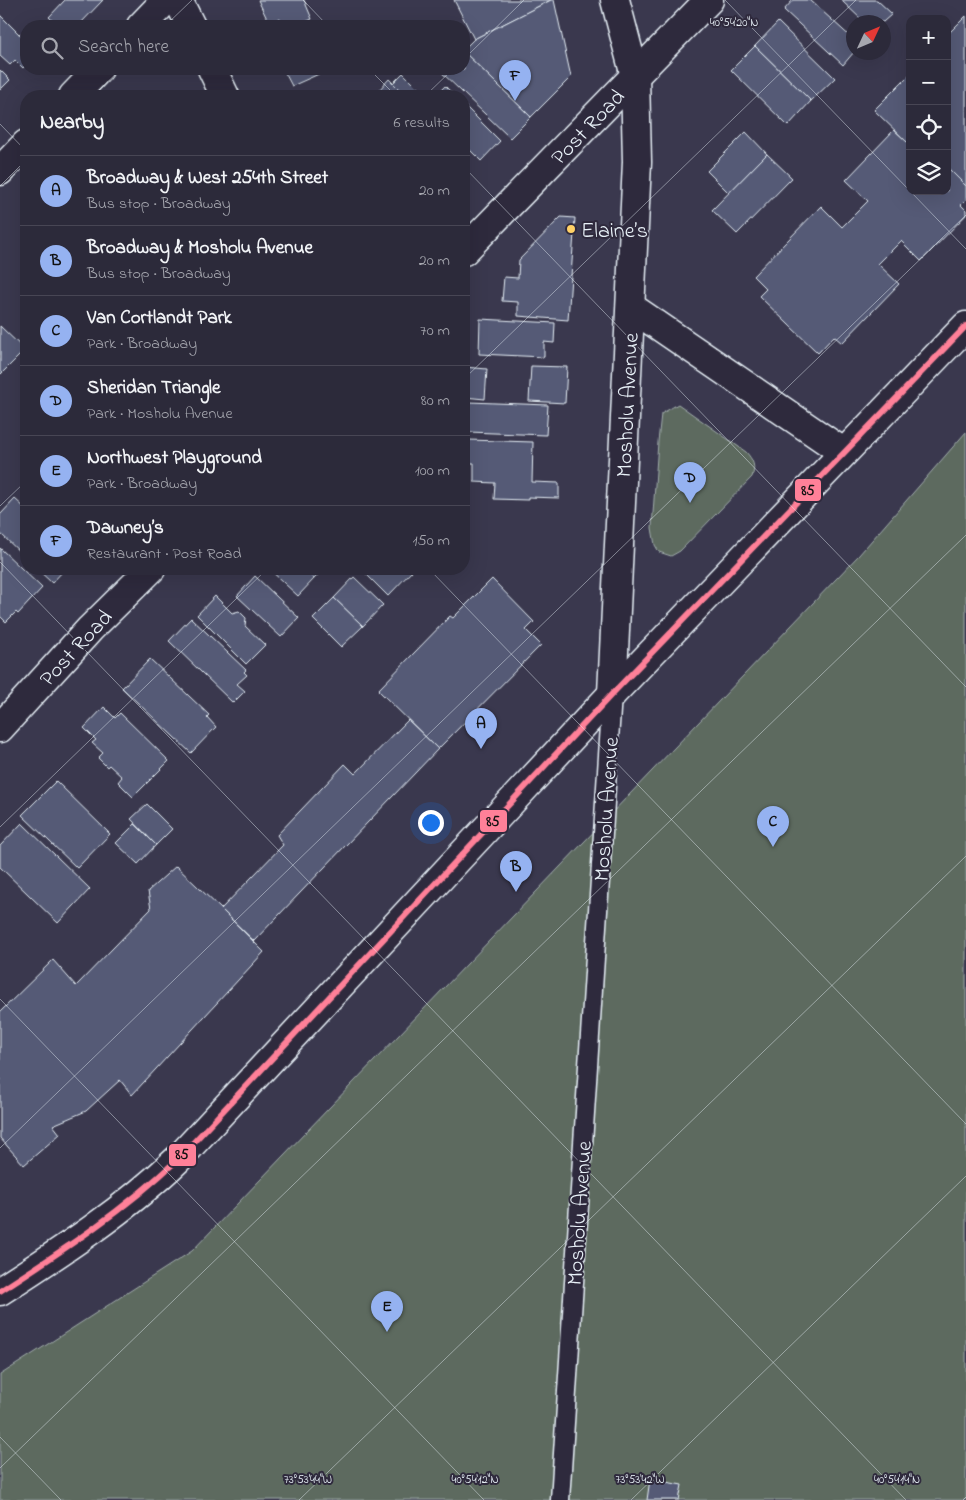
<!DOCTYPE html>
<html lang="en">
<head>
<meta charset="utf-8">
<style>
  :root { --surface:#2c2a3a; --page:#383645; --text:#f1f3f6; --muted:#a6a7af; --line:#484654; --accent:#95b2f1 }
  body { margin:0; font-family:"Indie Flower",sans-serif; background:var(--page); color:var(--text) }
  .controls { position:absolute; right:15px; top:15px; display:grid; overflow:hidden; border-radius:10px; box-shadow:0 5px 20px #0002 }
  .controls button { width:45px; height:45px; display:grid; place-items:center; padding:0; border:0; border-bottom:1px solid var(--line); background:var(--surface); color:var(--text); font:25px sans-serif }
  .compass { position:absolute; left:846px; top:15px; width:45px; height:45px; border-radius:50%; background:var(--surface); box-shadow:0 5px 20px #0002; rotate:46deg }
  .you { position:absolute; left:430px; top:822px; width:18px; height:18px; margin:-12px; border:4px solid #fff; border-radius:50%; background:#1a73e8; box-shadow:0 0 0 8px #1a73e833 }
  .badge { display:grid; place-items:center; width:32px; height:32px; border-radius:50%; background:var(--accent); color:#111; font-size:16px; font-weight:700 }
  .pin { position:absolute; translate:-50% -41px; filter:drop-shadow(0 1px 2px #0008) }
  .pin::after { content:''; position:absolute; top:26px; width:18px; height:15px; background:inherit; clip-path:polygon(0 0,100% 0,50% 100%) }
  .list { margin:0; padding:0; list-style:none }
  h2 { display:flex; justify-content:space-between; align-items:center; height:65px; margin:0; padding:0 20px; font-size:21px }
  h2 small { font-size:16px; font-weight:400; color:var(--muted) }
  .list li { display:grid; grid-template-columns:32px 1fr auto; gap:15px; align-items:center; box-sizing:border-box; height:70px; padding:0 20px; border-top:1px solid var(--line) }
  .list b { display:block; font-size:19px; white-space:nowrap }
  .list p { margin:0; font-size:16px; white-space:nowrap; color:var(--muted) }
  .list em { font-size:16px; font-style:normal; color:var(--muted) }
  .icon { flex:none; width:28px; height:28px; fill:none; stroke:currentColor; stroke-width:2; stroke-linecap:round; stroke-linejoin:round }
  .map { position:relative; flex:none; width:966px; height:1500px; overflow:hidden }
  .search { position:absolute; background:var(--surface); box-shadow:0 5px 20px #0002; left:20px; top:20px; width:450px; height:55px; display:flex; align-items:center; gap:12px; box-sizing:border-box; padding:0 18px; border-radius:20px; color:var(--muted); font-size:19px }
  .panel { position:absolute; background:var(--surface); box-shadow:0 5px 20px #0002; left:20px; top:90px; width:450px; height:485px; border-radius:20px }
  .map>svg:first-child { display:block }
</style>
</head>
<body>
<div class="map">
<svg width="966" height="1500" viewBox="0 0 966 1500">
  <rect width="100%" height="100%" fill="#3a384e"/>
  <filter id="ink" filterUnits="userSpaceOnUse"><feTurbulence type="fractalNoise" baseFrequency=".02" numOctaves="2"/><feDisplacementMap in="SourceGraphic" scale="10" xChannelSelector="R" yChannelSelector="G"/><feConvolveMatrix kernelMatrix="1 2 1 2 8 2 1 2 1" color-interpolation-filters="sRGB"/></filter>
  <g filter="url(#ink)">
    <g fill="#5d6a5f" stroke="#a2aeac">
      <path d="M678,404L746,452C753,460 756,466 752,477L680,551L671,556L659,552L655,545L652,528L658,442L661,414Z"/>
      <polygon points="966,432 966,1500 0,1500 0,1375 192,1251 859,555"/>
    </g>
    <g fill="#545a76" stroke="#e8f1f8">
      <polygon points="65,0 103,0 78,26 58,26 49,17"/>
      <polygon points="258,0 304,0 312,19 297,26 284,26 280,18 269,23"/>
      <polygon points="454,0 551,0 474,39"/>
      <polygon points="551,0 554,0 571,77 531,117 464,52 464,49 474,39"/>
      <polygon points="793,0 810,0 854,40 854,52 843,65 784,10"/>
      <polygon points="841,0 877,0 892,14 883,22 864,22"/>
      <polygon points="0,15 26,41 26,64 23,68 15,60 10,65 0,56"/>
      <polygon points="966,16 966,186 947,167 947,35"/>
      <polygon points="778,22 835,78 811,101 755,46"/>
      <polygon points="755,46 811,101 788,126 731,70"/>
      <polygon points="464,52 531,117 510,138 438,69 464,69"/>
      <polygon points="283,69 330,69 292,86"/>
      <polygon points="0,70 10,80 0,90"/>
      <polygon points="403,73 425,95 425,96 406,96 393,83"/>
      <polygon points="910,74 910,139 907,142 874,110"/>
      <polygon points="389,79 406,96 383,96 378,91"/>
      <polygon points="445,86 455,96 435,96"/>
      <polygon points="464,105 500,141 481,161 464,144"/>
      <polygon points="894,130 907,142 910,139 910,191 947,191 947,167 966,186 966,200 961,205 966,210 966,215 921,261 901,241 878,264 899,284 842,343 834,336 818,353 759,296 766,289 753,276 821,206 842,227 868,201 846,180"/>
      <polygon points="746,132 767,154 729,193 707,171"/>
      <polygon points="767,154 792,178 737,234 712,210"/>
      <polygon points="561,217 575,218 568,320 518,316 518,302 502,301 504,277 518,278 519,260"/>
      <polygon points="480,319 555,323 554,343 544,342 544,357 479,354"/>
      <polygon points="0,326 25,350 1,374 0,373"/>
      <polygon points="531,366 567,367 565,403 529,401"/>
      <polygon points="464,367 487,369 485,399 464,397"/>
      <polygon points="469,402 548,405 546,435 468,432"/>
      <polygon points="468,440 533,442 532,482 559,483 559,498 528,497 528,500 494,499 495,483 474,482 474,463 467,463"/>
      <polygon points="15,499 26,509 26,558 0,533 0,515"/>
      <polygon points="0,548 42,588 18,614 16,612 6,622 0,616"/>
      <polygon points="37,569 65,569 52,583"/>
      <polygon points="269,569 304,569 314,579 298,596"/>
      <polygon points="304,569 324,569 314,579"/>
      <polygon points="371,569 412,569 413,570 388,596 366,574"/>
      <polygon points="255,576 299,618 281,637 237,596"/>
      <polygon points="354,577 383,605 363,626 334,598"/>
      <polygon points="492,579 534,622 526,630 541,645 438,749 378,690 450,616 453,618"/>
      <polygon points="215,596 232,613 239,611 246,618 245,626 265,645 246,664 197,615"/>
      <polygon points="334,598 363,626 341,647 313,619"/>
      <polygon points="191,618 246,670 244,672 247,675 237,684 245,691 233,703 169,641"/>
      <polygon points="150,659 209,715 207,717 216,727 191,753 122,688"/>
      <polygon points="104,707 115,718 120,713 169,761 133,797 118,782 122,777 109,765 107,767 98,758 103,753 92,743 96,740 84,728"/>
      <polygon points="408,720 438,749 254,941 221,909 283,845 277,835 345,764 355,774"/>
      <polygon points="56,781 110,834 77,868 22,815"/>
      <polygon points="147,804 172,829 156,845 131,819"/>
      <polygon points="22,823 90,889 58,923 0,867 0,846"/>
      <polygon points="135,824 156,845 138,864 116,843"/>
      <polygon points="176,866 221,909 264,952 132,1095 120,1080 86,1111 53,1125 60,1134 24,1165 0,1138 0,1012 53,960 76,986 151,909 148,891"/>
      <polygon points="650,1479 682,1485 679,1500 647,1500"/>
    </g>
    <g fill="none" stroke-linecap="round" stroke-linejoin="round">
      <g stroke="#e8f1f8" stroke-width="21">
        <polyline id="service" points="560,1500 612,694"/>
      </g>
      <g stroke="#e8f1f8" stroke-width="31">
        <g id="minor">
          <polyline points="178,0 191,26"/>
          <polyline points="141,26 166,0"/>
          <polyline points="212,69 225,96"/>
          <polyline points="73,96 99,69"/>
          <polyline points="0,171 26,144"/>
          <polyline points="464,251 709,0"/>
          <polyline points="0,728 90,629 151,569"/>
        </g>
      </g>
      <g stroke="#e8f1f8" stroke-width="31">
        <polyline id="tertiary" points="612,694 637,162 635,76 615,0"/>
      </g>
      <g stroke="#e8f1f8" stroke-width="31">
        <g id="primary">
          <polyline points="631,307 843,452"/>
          <path d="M0,1291C62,1251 125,1210 178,1159L612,694L966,326"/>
        </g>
      </g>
      <use href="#service" stroke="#2f2a3d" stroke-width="18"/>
      <use href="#minor" stroke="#2f2a3d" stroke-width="28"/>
      <use href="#tertiary" stroke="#2f2a3d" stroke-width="28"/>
      <use href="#primary" stroke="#2f2a3d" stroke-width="28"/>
      <g stroke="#2f2a3d" stroke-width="10">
        <path id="bus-1" d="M0,1291C62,1251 125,1210 178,1159L612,694L966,326"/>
      </g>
      <use href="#bus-1" stroke="#ff8098" stroke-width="6"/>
    </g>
  </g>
  <path fill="none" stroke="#e8f1f8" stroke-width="1" stroke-opacity="0.45" d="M303,0L328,26M725,0L910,191M165,26L192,0M464,59L524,0M369,69L396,96M93,96L121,69M425,96L453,69M0,124L26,151M464,167L966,687M0,186L26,160M910,191L966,249M464,379L856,0M0,506L26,481M0,562L906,1500M429,569L966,1124M0,827L267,569M0,999L484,1500M0,1148L966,215M0,1437L61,1500M0,1468L966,535M299,1500L966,856M631,1500L966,1176M963,1500L966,1497"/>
  <circle fill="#ffd166" stroke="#2f2a3d" stroke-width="2" cx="571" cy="229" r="5"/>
  <g text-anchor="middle" stroke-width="4" stroke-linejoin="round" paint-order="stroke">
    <g font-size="22" fill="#e8f1f8" stroke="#2f2a3d">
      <text transform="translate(587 126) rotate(-46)" y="8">Post Road</text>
      <text transform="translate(626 405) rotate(-87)" y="8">Mosholu Avenue</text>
      <text transform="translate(75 647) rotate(-47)" y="8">Post Road</text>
      <text transform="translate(605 809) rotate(-86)" y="8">Mosholu Avenue</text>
      <text transform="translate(578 1213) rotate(-86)" y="8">Mosholu Avenue</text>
    </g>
    <g font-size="22" fill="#e8f1f8" stroke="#2f2a3d" text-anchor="start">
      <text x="581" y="237">Elaine’s</text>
    </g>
  </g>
  <g font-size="12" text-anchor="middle" fill="#e8f1f8" stroke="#2f2a3d" stroke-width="4" stroke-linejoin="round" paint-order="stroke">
    <text x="734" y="26">40°54'20"N</text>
    <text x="475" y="1483">40°54'12"N</text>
    <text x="897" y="1483">40°54'14"N</text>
    <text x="308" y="1483">73°53'44"W</text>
    <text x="640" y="1483">73°53'42"W</text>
  </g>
  <g stroke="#2f2a3d" stroke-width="2">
    <rect x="794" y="478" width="28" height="24" rx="5" fill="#ff8098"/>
    <rect x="479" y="809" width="29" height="24" rx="5" fill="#ff8098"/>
    <rect x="168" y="1143" width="29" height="24" rx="5" fill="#ff8098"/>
  </g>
  <g font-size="14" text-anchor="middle" font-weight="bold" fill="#111">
    <text x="808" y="495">85</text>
    <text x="493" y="826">85</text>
    <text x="182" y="1159">85</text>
  </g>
</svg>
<div class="controls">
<button>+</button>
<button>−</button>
<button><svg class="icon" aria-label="locate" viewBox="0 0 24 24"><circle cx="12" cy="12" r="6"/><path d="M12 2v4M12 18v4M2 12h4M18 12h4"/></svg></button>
<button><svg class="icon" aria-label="layers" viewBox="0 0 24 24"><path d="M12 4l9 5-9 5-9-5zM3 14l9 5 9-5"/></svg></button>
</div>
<svg class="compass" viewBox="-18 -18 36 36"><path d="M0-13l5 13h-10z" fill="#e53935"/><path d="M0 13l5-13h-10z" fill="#a6a7af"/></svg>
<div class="you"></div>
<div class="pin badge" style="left:481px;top:749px">A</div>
<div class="pin badge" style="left:516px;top:892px">B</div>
<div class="pin badge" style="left:773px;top:847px">C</div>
<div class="pin badge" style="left:690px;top:503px">D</div>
<div class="pin badge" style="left:387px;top:1332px">E</div>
<div class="pin badge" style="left:515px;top:101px">F</div>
<div class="search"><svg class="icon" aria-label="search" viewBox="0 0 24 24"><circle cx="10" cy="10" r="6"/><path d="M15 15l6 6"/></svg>Search here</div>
<section class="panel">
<h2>Nearby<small>6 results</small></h2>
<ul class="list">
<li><span class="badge">A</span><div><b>Broadway &amp; West 254th Street</b><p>Bus stop · Broadway</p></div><em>20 m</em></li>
<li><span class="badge">B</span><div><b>Broadway &amp; Mosholu Avenue</b><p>Bus stop · Broadway</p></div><em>20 m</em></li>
<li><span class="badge">C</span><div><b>Van Cortlandt Park</b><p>Park · Broadway</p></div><em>70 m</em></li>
<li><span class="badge">D</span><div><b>Sheridan Triangle</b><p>Park · Mosholu Avenue</p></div><em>80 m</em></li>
<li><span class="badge">E</span><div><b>Northwest Playground</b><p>Park · Broadway</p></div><em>100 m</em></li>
<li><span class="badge">F</span><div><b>Dawney’s</b><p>Restaurant · Post Road</p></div><em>150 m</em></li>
</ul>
</section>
</div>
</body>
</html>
